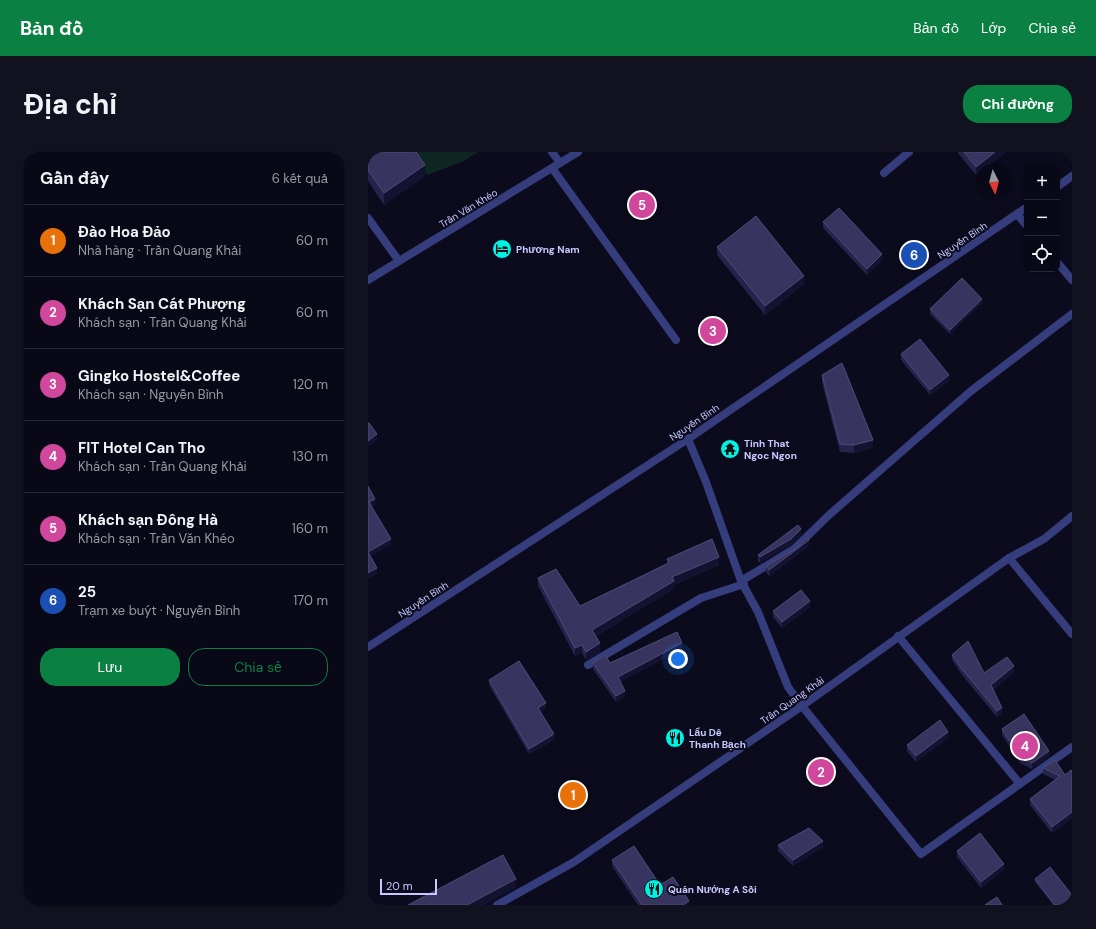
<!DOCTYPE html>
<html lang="vi">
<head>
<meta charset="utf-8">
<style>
  :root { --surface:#080816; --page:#11111f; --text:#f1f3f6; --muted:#989aa1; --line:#292935; --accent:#0b8043 }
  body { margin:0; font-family:"DM Sans",sans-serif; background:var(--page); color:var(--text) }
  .controls { position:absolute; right:12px; top:12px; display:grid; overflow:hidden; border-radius:8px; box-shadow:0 1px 3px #0004 }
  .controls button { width:36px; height:36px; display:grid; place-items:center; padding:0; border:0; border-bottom:1px solid var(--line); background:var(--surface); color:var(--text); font:20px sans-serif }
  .compass { position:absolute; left:608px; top:12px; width:36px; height:36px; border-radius:50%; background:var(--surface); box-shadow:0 1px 3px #0004; rotate:174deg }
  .scale { position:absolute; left:12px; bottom:10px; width:57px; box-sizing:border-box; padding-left:4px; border:2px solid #c7c9ff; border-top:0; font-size:11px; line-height:14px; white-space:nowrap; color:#c7c9ff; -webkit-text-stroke:3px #0b0b1d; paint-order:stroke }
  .you { position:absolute; left:310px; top:507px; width:14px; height:14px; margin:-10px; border:3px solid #fff; border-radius:50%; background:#1a73e8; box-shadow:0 0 0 6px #1a73e833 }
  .badge { display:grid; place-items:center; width:26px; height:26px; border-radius:50%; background:var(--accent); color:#fff; font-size:13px; font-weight:700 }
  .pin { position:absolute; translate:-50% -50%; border:2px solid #fff; box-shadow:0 1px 4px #0006 }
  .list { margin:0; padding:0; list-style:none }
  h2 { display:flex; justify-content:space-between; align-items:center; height:52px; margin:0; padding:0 16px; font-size:17px }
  h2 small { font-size:13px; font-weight:400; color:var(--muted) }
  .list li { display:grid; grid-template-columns:26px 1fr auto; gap:12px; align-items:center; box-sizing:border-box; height:72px; padding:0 16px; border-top:1px solid var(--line) }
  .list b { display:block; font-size:15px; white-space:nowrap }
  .list p { margin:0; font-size:13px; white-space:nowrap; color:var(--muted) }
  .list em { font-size:13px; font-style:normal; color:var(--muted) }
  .actions { display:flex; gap:8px; padding:12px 16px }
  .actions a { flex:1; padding:9px 0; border:1px solid var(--accent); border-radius:16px; text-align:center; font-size:14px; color:var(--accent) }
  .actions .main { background:var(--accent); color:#fff }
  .icon { flex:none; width:22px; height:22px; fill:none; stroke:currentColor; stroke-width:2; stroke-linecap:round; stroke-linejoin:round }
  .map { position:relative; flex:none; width:704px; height:753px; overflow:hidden; border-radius:16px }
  header { display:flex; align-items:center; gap:24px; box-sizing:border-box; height:56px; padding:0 20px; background:var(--accent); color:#fff }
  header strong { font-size:19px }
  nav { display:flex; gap:22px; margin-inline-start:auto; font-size:14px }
  .intro { display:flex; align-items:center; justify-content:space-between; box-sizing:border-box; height:96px; padding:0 24px }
  h1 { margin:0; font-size:28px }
  .button { padding:10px 18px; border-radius:16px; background:var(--accent); color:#fff; font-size:14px; font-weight:700 }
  main { display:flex; gap:24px; padding:0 24px }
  aside { flex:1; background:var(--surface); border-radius:16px; box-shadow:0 1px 3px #0004 }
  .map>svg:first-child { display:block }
</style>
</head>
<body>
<header>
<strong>Bản đồ</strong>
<nav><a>Bản đồ</a><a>Lớp</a><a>Chia sẻ</a></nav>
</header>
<div class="intro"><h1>Địa chỉ</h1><a class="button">Chỉ đường</a></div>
<main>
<aside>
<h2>Gần đây<small>6 kết quả</small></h2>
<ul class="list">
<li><span class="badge" style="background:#e8710a">1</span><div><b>Đào Hoa Đảo</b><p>Nhà hàng · Trần Quang Khải</p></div><em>60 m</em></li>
<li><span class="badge" style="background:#d1479c">2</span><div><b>Khách Sạn Cát Phượng</b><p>Khách sạn · Trần Quang Khải</p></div><em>60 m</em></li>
<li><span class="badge" style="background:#d1479c">3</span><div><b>Gingko Hostel&amp;Coffee</b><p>Khách sạn · Nguyễn Bình</p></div><em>120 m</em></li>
<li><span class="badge" style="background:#d1479c">4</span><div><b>FIT Hotel Can Tho</b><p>Khách sạn · Trần Quang Khải</p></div><em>130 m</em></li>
<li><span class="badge" style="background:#d1479c">5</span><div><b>Khách sạn Đông Hà</b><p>Khách sạn · Trần Văn Khéo</p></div><em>160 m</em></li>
<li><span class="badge" style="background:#1a4fb4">6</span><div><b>25</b><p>Trạm xe buýt · Nguyễn Bình</p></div><em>170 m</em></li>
</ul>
<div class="actions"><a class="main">Lưu</a><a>Chia sẻ</a></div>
</aside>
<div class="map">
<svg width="704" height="753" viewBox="0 0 704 753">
  <rect width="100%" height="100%" fill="#0b0b1d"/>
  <polygon fill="#0e2722" points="43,0 110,0 96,9 59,23"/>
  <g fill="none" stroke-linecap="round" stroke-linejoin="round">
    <g stroke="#353d7d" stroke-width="8">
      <polyline points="184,0 192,11"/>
      <polyline points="516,21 541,0"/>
      <polyline points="649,62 659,74"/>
      <polyline points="0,66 31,109"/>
      <polyline points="320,287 338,330 373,429 390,460 420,535 434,554"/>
      <polyline points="373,429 426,397 461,363 603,239 704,162"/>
      <polyline points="220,513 333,446 376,432"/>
    </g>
    <g stroke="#353d7d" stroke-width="8">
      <polyline points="184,16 308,188"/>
      <polyline points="689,35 704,24"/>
      <polyline points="689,110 704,128"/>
      <polyline points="641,406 704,482"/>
      <polyline points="530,484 652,632"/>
      <polyline points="0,495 320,287 659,55"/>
      <polyline points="434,554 553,702 704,595"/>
    </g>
    <g stroke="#353d7d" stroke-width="8">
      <polyline points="0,128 210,0"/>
      <polyline points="129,753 206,710 434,554 641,406 676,387 704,364"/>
    </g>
  </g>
  <g fill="#25234c">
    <polygon points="0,0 57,24 16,53 0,29"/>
    <polygon points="589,0 638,0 615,18 614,18 608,23"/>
    <polygon points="455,70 514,108 499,123 455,76"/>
    <polygon points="349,95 436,132 397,163 349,103"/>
    <polygon points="614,151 582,182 562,162 562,157"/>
    <polygon points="533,202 581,229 562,243 533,208"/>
    <polygon points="454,223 505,296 486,301 472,300 454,231"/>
    <polygon points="433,383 423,393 392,411 390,409 390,403"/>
    <polygon points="441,394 401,424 398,420 398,414"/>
    <polygon points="299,407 351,413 306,433 306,437 228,484 232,500 218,508 214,501 207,504 170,434 170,426 212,454 299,411"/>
    <polygon points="442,455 414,476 405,465 405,459"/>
    <polygon points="314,497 252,530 257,545 248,550 225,517 225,511 242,511"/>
    <polygon points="584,503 616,521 646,520 625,538 634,562 629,565 594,523 584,508"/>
    <polygon points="121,528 178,556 172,560 186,588 161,602 121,533"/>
    <polygon points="634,577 681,605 664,617 652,611 634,583"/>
    <polygon points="580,586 548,610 539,599 539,593"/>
    <polygon points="675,616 697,623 704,619 704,666 684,681 662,653 662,647 688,628 675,622"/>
    <polygon points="410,693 455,695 425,714 410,699"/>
    <polygon points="589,699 636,718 613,736 589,705"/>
    <polygon points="244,708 292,733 321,753 270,753 244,714"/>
    <polygon points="667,727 704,753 685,753 667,730"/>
  </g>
  <g fill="#131231">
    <polygon points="627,0 638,0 615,18 614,18 608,23 608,15"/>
    <polygon points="57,13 57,24 16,53 16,41"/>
    <polygon points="514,102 514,108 499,123 499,117"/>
    <polygon points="436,124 436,132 397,163 397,154"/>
    <polygon points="614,147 614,151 582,182 582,178"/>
    <polygon points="581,223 581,229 562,243 562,238"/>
    <polygon points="9,282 9,288 0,295 0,289"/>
    <polygon points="505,288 505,296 486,301 486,293"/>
    <polygon points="7,347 7,353 1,356 1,350"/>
    <polygon points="433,377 433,383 423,393 392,411 392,405"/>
    <polygon points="23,387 23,393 0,406 0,400"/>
    <polygon points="441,388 441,394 401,424 401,418"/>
    <polygon points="351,405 351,413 306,433 306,437 224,486 224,478 304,425"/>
    <polygon points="9,416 9,422 0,427 0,421"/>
    <polygon points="442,449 442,455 414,476 414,470"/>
    <polygon points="232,491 232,500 218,508 218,500"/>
    <polygon points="314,491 314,497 250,531 250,525"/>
    <polygon points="214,493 214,501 207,504 207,496"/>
    <polygon points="646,514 646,520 623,539 623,533"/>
    <polygon points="257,539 257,545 248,550 248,544"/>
    <polygon points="178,551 178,556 170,561 170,556"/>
    <polygon points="634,556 634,562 629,565 629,559"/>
    <polygon points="580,580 580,586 548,610 548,604"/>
    <polygon points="186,582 186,588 161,602 161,597"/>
    <polygon points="681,599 681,605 664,617 664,611"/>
    <polygon points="704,660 704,666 684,681 684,675"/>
    <polygon points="455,689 455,695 425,714 425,708"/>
    <polygon points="636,712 636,718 613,736 613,730"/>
    <polygon points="148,727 148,736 116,753 99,753"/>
    <polygon points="321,749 321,753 315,753"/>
  </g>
  <g fill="#37355f" stroke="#4d4c78">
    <polygon points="0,0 48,0 57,13 16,41 0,18"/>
    <polygon points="596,0 627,0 608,15"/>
    <polygon points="471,56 514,102 499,117 455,70"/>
    <polygon points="388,64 436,124 397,154 349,95"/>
    <polygon points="594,126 614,147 582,178 562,157"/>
    <polygon points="552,187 581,223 562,238 533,202"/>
    <polygon points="474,211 505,288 486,293 472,292 454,223"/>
    <polygon points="0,271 1,271 9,282 0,289"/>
    <polygon points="0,334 7,347 1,350 23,387 0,400"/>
    <polygon points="430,373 433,377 423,387 392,405 390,403"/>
    <polygon points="439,386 441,388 401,418 398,414 429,396"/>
    <polygon points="344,387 351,405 304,425 306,429 224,478 232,491 218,500 214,493 207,496 170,426 188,417 212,454 301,411 299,407"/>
    <polygon points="0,400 9,416 0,421"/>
    <polygon points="433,438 442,449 414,470 405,459"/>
    <polygon points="309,480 314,491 250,525 257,539 248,544 225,511 237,503 242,511"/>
    <polygon points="600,489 616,521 639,505 646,514 623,533 634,556 629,559 594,517 584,503"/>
    <polygon points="151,509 178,551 170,556 186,582 161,597 121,528"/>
    <polygon points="656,562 681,599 664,611 652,605 634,577"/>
    <polygon points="572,568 580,580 548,604 539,593"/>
    <polygon points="687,608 697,623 703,618 704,619 704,660 684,675 662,647 692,624 675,616"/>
    <polygon points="441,676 455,689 425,708 410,693"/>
    <polygon points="612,681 636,712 613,730 589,699"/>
    <polygon points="266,694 292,733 305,725 321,749 315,753 274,753 244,708"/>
    <polygon points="135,703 148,727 99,753 40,753"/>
    <polygon points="682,715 704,743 704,753 687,753 667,727"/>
    <polygon points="629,745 634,753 617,753"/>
  </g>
  <defs>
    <g id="hotel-disc" transform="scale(1)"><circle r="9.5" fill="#00f2e5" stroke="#0b0b1d"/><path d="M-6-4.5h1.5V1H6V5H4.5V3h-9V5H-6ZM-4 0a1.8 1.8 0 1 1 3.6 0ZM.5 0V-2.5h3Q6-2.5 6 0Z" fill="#111"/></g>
    <g id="temple-disc" transform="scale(1)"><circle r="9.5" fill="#00f2e5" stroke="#0b0b1d"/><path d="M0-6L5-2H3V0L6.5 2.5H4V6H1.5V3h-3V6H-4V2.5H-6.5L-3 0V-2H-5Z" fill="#111"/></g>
    <g id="restaurant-disc" transform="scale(1)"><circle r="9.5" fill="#00f2e5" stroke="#0b0b1d"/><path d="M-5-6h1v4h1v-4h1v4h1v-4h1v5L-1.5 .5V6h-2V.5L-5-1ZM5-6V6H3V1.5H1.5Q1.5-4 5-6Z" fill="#111"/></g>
  </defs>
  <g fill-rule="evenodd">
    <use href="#hotel-disc" x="134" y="97"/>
    <use href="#temple-disc" x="362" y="297"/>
    <use href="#restaurant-disc" x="307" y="586"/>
    <use href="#restaurant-disc" x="286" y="737"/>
  </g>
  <g text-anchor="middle" stroke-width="4" stroke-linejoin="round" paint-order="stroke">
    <g font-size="10" fill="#c7c9ff" stroke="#0b0b1d">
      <text transform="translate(100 56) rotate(-31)" y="4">Trần Văn Khéo</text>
      <text transform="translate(594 88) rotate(-34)" y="4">Nguyễn Bình</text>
      <text transform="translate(326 270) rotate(-34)" y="4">Nguyễn Bình</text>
      <text transform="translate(55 447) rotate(-33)" y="4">Nguyễn Bình</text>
      <text transform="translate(424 548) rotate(-35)" y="4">Trần Quang Khải</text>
    </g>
    <g font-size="10" font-weight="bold" fill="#c7c9ff" stroke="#0b0b1d" text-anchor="start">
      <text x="148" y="101">Phương Nam</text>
      <text x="376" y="295">Tinh That<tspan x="376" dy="12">Ngoc Ngon</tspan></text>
      <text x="321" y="584">Lẩu Dê<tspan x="321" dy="12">Thanh Bạch</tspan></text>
      <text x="300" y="741">Quán Nướng A Sồi</text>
    </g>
  </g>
</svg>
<div class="controls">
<button>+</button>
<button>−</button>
<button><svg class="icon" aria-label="locate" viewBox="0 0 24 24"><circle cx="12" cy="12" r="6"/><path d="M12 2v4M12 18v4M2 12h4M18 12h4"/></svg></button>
</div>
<svg class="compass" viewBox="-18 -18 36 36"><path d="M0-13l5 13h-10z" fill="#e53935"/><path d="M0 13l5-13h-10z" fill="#989aa1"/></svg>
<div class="scale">20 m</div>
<div class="you"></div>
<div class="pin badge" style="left:205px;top:643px;background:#e8710a">1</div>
<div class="pin badge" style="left:453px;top:620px;background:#d1479c">2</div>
<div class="pin badge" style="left:345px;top:179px;background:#d1479c">3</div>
<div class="pin badge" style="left:657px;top:594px;background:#d1479c">4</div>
<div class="pin badge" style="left:274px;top:53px;background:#d1479c">5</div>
<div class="pin badge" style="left:546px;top:103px;background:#1a4fb4">6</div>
</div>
</main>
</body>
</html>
